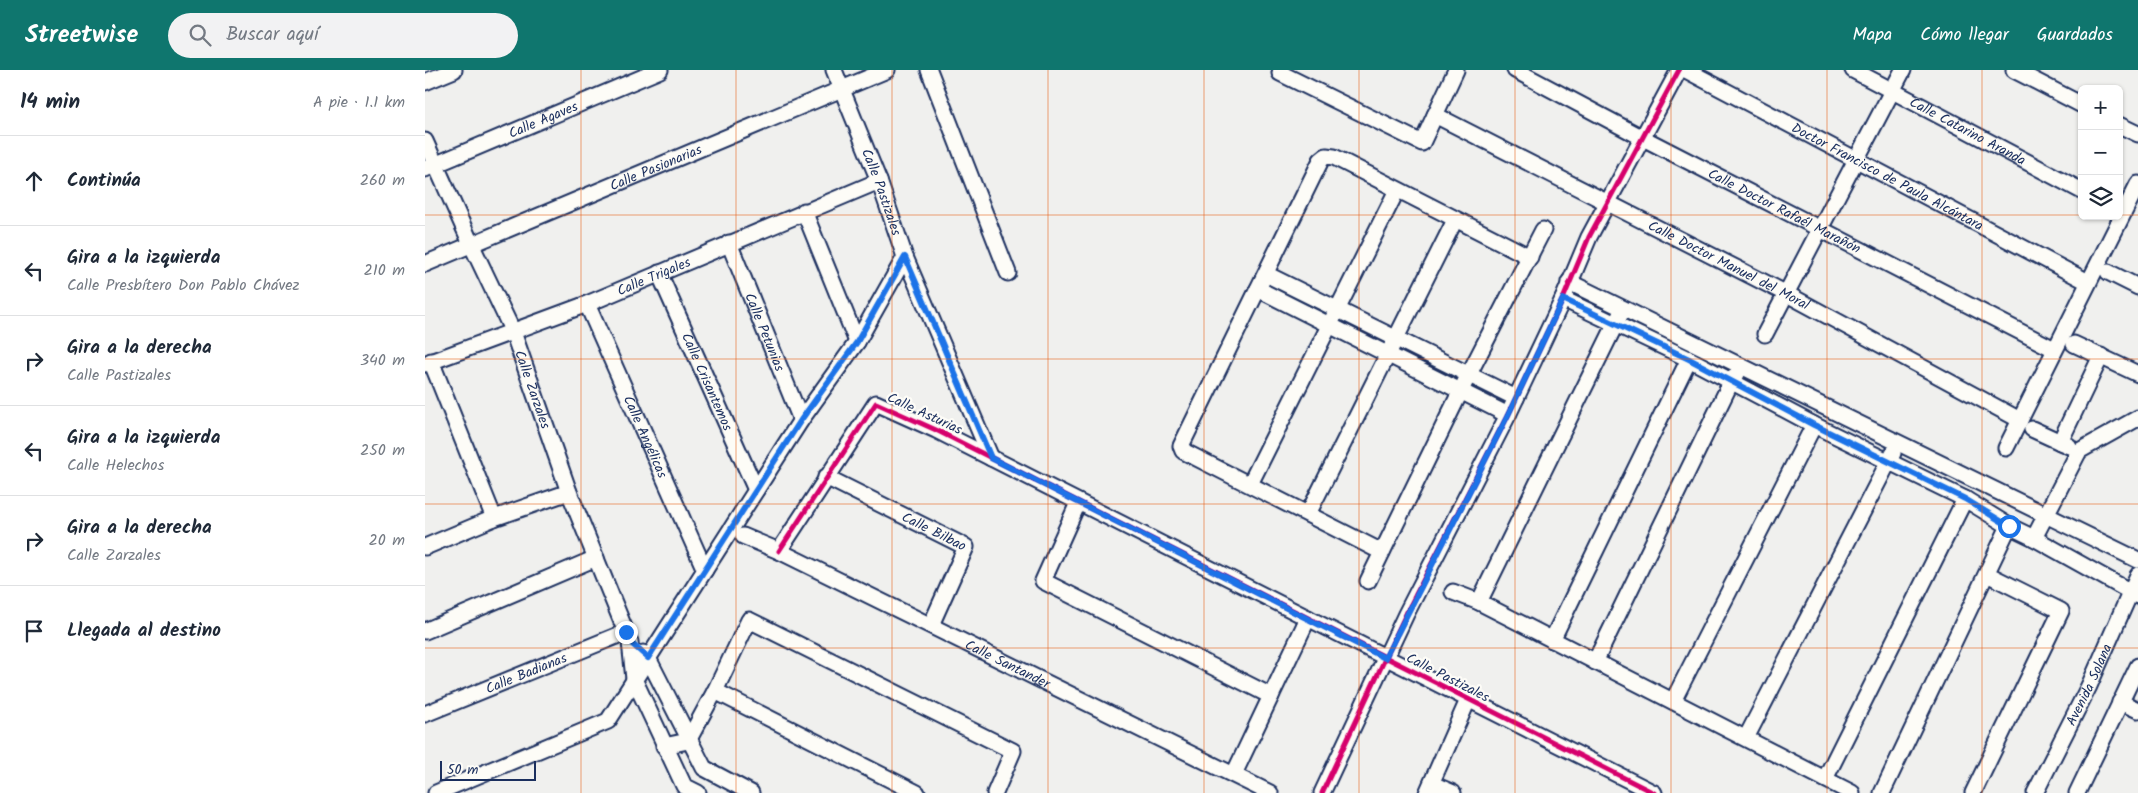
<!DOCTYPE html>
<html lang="es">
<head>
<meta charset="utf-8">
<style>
  :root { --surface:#fff; --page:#f2f2f3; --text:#1f2937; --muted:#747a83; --line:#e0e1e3; --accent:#0f766e }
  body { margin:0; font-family:Kalam,sans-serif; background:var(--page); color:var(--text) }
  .controls { position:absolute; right:15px; top:15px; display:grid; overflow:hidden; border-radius:8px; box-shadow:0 1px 4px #0004 }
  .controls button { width:45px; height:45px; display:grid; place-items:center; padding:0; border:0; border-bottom:1px solid var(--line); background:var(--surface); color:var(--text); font:25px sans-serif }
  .scale { position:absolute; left:15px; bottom:12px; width:96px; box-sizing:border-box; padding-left:5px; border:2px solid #1b2f5e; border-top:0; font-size:14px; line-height:18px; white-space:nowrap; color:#1b2f5e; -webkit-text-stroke:4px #fdfcf7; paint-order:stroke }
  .stop { position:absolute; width:15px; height:15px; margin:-11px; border:4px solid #1a73e8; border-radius:50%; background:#fff }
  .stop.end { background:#1a73e8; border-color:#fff; box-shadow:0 1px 5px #0008 }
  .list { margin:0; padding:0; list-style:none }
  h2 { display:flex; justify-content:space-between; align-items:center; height:65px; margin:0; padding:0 20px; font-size:21px }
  h2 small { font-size:16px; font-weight:400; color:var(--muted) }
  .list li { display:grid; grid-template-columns:32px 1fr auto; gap:15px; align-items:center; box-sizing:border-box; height:90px; padding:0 20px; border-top:1px solid var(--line) }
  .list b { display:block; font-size:19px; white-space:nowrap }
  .list p { margin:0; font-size:16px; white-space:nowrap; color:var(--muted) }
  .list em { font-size:16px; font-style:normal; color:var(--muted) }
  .icon { flex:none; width:28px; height:28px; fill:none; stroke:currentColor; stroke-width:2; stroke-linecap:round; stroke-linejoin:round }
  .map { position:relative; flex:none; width:1713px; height:723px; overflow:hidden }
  header { display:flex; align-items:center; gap:30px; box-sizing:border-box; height:70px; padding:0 25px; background:var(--accent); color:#fff }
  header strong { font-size:24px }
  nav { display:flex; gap:28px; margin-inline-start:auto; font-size:18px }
  .search { width:350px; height:45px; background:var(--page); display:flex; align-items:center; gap:12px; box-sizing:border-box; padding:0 18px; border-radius:28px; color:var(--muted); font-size:19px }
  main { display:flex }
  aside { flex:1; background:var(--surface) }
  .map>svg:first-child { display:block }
</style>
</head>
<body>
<header>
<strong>Streetwise</strong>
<div class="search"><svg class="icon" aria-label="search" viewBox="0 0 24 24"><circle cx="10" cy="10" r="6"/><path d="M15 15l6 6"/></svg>Buscar aquí</div>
<nav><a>Mapa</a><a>Cómo llegar</a><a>Guardados</a></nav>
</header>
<main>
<aside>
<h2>14 min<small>A pie · 1.1 km</small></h2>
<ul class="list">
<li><svg class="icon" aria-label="ahead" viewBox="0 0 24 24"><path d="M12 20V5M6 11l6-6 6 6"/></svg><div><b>Continúa</b></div><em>260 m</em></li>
<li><svg class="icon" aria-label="left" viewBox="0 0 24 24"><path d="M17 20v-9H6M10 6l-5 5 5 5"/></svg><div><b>Gira a la izquierda</b><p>Calle Presbítero Don Pablo Chávez</p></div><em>210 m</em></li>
<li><svg class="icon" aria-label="right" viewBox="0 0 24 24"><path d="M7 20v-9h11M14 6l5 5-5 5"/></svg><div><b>Gira a la derecha</b><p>Calle Pastizales</p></div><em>340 m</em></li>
<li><svg class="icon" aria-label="left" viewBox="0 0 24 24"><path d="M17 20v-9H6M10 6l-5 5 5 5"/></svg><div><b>Gira a la izquierda</b><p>Calle Helechos</p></div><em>250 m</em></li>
<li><svg class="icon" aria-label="right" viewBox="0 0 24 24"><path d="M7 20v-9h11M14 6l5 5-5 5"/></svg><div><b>Gira a la derecha</b><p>Calle Zarzales</p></div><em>20 m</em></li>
<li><svg class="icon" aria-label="arrive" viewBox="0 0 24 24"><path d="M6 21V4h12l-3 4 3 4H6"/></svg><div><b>Llegada al destino</b></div></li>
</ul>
</aside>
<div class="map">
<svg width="1713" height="723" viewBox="0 0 1713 723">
  <rect width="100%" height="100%" fill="#f0f0ee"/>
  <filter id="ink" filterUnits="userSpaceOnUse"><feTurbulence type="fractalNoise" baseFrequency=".02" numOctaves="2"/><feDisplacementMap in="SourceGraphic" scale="10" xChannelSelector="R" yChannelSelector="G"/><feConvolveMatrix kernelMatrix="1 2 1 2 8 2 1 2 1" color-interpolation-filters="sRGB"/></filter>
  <g filter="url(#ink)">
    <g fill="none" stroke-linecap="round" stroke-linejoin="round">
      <g stroke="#1b2f5e" stroke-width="19">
        <g id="minor">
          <path id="s1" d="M409,0L454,111L480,187L566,388"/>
          <polyline points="504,0 583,203"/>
          <polyline points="856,0 855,3 997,73 1031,0"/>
          <path id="s2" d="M1090,0L1218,68L1629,279"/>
          <path id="s3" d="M1261,0L1663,212"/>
          <path id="s4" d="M1428,0L1657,121"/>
          <polyline points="1589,0 1657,35"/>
          <polyline points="0,12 29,0"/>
          <path id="s5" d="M1010,45L1360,223L1595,350"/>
          <polyline points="1694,55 1713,64"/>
          <path id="s6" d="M0,71L47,176L88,262L144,422L205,572L209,609L259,716L273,723"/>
          <path id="s7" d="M0,99L235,0"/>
          <polyline points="379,141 432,272"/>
          <path id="s8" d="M304,173L376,350"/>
          <path id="s9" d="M0,194L462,0"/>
          <polyline points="1683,202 1713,217"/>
          <path id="s10" d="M234,203L331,420"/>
          <polyline points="841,204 1091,328"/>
          <polyline points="1144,212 1713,490"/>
          <polyline points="833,219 1083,345"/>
          <polyline points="1138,229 1264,289 1389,355 1540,429 1584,456 1609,468 1713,526"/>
          <path id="s11" d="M162,234L280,500"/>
          <polyline points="1340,264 1478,0"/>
          <polyline points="1649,274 1713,304"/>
          <polyline points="6,291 69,448"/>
          <path id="s12" d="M0,294L162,234L454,111"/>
          <polyline points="1607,359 1644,376"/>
          <polyline points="1635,372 1676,286"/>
          <polyline points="1581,378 1713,114"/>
          <path id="s13" d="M401,407L541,477L506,555"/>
          <polyline points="825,414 972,120"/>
          <polyline points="653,433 618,511 846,626"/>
          <polyline points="883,444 1030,150"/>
          <path id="s14" d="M318,466L354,481L845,723"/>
          <polyline points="1609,468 1654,381 1713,348"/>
          <polyline points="0,477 69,448 144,422"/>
          <polyline points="354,481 451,333 511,360 1229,723"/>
          <polyline points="957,482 758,381 756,376 896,90 901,86 909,87 1105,187"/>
          <polyline points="943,511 1044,304 1118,160"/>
          <polyline points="1028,522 1054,532 1427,723"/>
          <polyline points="1054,532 1195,245"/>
          <polyline points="0,561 171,488"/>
          <polyline points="1127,570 1264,289"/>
          <polyline points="218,583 223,588 279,698 326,723"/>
          <polyline points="1170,592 1306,312 1312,304"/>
          <polyline points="290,621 492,723"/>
          <polyline points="1248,631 1389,355"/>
          <polyline points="1695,632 1713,640"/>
          <path id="s15" d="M0,644L201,562"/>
          <polyline points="1321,668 1468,383"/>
          <polyline points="239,676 263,671 290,621 324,550 588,681 570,723"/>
          <polyline points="809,704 883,548"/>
          <polyline points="1400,709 1540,429"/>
          <polyline points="1007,714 1028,723"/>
          <polyline points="11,723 183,651 376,350 432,272 480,187"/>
          <polyline points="897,723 981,544 1083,345 1138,229 1164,167 1254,0"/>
          <polyline points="1002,723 1043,630"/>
          <polyline points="1457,723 1584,456"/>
          <polyline points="1548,723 1636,541 1562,504"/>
          <path id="s16" d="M1610,723L1664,616L1713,505"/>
          <polyline points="1652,723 1713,596"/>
        </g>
      </g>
      <use href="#minor" stroke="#fdfcf7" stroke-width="15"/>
      <g stroke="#fdfcf7" stroke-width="8">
        <g id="cycleway">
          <polyline points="354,481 451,333 511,360 1229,723"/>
          <polyline points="897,723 981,544 1083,345 1138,229 1164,167 1254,0"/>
        </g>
      </g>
      <use href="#cycleway" stroke="#d6006c" stroke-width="5"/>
    </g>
  </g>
  <g fill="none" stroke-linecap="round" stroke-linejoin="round" filter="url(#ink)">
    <polyline stroke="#1a73e8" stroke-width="6" points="201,562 205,572 223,588 376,350 432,272 480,187 566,388 960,588 1083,345 1138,229 1264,289 1389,355 1540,429 1584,456"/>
  </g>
  <path fill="none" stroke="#e8590c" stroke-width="1" stroke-opacity="0.55" d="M156,0V723M311,0V723M467,0V723M623,0V723M779,0V723M934,0V723M1090,0V723M1246,0V723M1402,0V723M1557,0V723M0,145H1657M1694,145H1713M0,289H1713M0,434H1713M0,578H1713"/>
  <g text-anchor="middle" stroke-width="4.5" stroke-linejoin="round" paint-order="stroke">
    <g font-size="14" fill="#1b2f5e" stroke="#fdfcf7">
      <text dy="5" stroke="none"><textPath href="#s7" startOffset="128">Calle Agaves</textPath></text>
      <text dy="5" stroke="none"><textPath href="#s4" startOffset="130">Calle Catarino Aranda</textPath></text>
      <text dy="5" stroke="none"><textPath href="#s9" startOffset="250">Calle Pasionarias</textPath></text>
      <text dy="5" stroke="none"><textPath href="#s3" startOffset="228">Doctor Francisco de Paula Alcántara</textPath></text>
      <text dy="5" stroke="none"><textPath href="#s1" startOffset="131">Calle Pastizales</textPath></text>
      <text dy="5" stroke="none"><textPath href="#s2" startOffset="304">Calle Doctor Rafaél Marañón</textPath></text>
      <text dy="5" stroke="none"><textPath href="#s5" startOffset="330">Calle Doctor Manuel del Moral</textPath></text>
      <text dy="5" stroke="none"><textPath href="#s12" startOffset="245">Calle Trigales</textPath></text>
      <text dy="5" stroke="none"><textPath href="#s8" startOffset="96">Calle Petunias</textPath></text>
      <text dy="5" stroke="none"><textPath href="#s10" startOffset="119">Calle Crisantemos</textPath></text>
      <text dy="5" stroke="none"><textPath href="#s6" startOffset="271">Calle Zarzales</textPath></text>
      <text transform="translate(500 343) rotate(25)" y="5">Calle Asturias</text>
      <text dy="5" stroke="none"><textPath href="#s11" startOffset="145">Calle Angélicas</textPath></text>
      <text dy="5" stroke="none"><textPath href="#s13" startOffset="121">Calle Bilbao</textPath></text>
      <text dy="5" stroke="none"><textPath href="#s14" startOffset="294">Calle Santander</textPath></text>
      <text dy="5" stroke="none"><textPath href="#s15" startOffset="109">Calle Badianas</textPath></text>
      <text transform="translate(1023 607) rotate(27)" y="5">Calle Pastizales</text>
      <text dy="5" stroke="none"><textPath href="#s16" startOffset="121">Avenida Solana</textPath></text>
    </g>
  </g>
</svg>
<div class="controls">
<button>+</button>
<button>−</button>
<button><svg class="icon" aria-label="layers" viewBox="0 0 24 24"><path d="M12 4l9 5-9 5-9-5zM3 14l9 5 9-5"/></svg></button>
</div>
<div class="scale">50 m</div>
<div class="stop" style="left:1584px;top:456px"></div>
<div class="stop end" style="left:201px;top:562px"></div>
</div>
</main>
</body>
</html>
